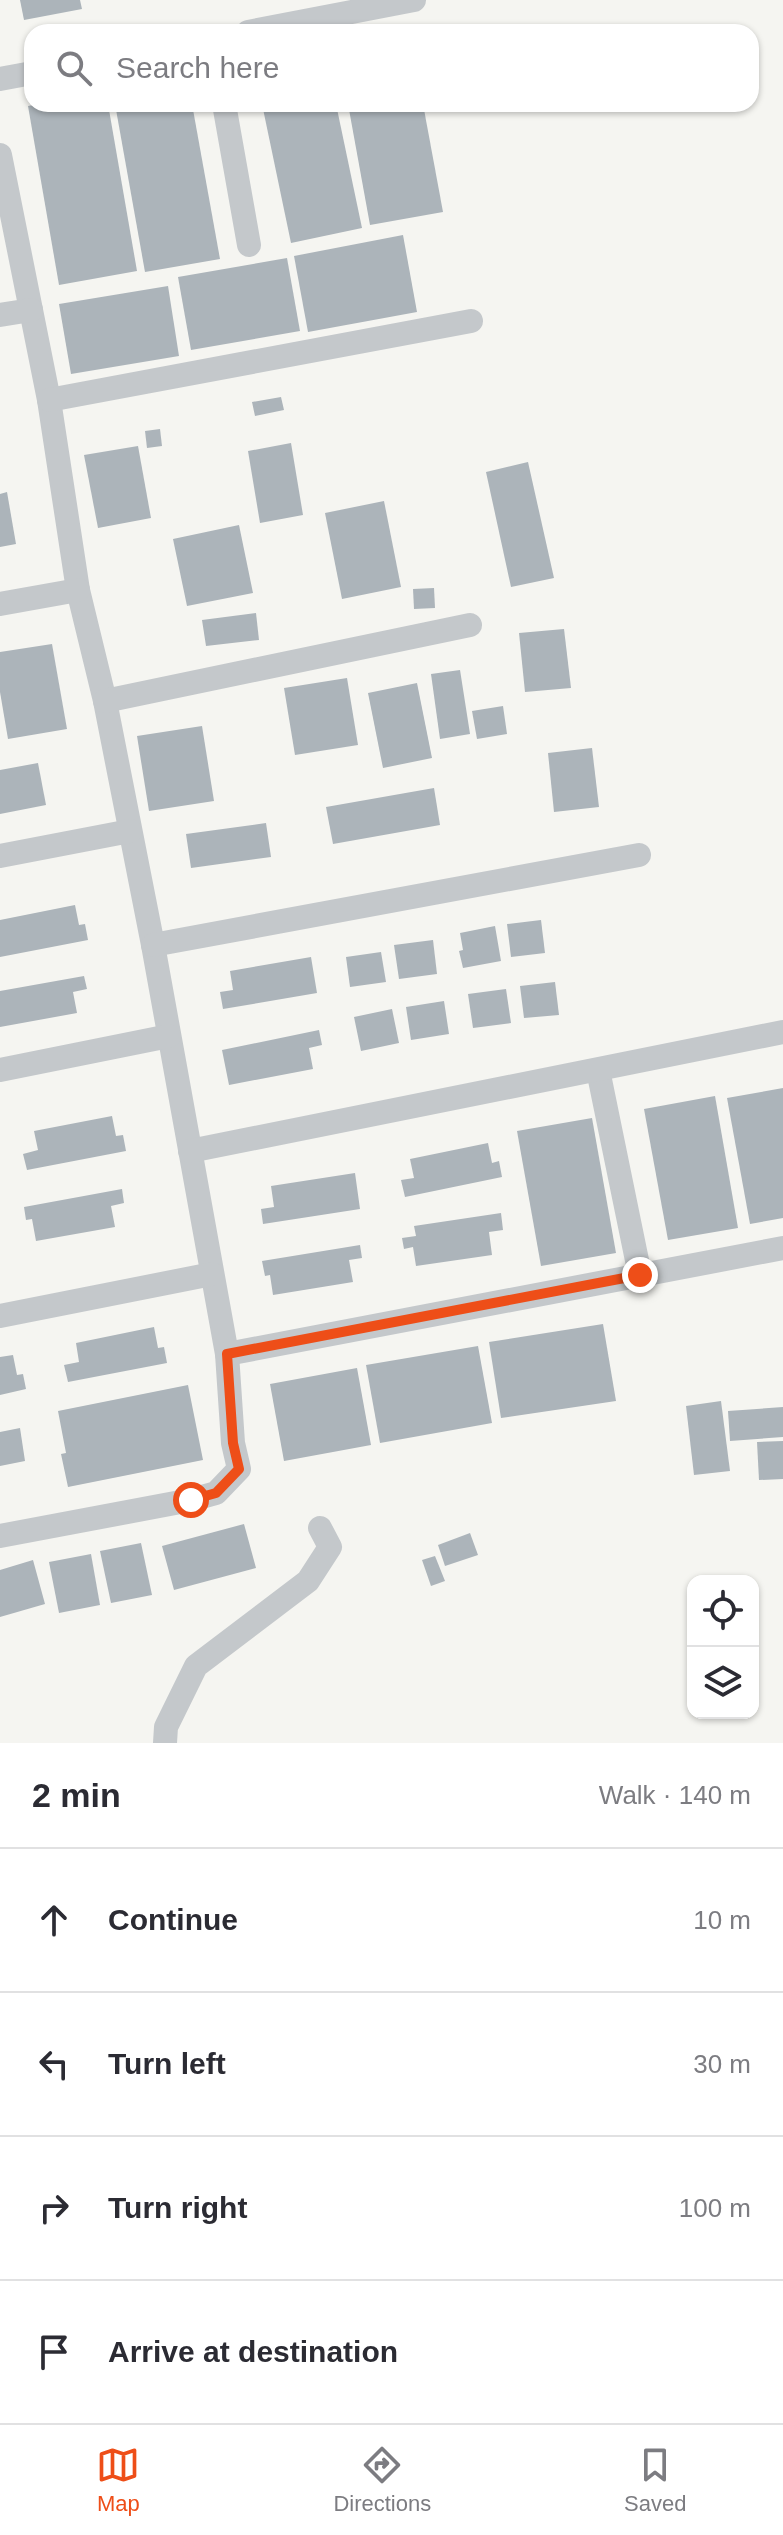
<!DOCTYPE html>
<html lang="en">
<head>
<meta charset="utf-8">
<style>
  :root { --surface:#fff; --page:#f2f2f3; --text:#2b2b33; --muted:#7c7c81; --line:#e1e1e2; --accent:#ee4e18 }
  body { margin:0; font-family:Helvetica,sans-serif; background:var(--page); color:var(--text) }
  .controls { position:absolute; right:24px; bottom:24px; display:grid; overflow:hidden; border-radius:16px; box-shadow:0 2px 6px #0004 }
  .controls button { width:72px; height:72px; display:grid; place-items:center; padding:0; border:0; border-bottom:2px solid var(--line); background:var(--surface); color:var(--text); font:40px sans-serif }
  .stop { position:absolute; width:24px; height:24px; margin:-18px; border:6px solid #ee4e18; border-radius:50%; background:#fff }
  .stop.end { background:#ee4e18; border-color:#fff; box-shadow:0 2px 8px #0008 }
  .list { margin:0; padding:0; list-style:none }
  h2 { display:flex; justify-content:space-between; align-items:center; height:104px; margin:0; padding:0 32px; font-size:34px }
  h2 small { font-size:26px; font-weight:400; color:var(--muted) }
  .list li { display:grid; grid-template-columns:52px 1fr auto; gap:24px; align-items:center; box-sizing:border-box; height:144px; padding:0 32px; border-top:2px solid var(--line) }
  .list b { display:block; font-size:30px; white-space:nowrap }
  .list em { font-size:26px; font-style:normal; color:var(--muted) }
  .icon { flex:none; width:44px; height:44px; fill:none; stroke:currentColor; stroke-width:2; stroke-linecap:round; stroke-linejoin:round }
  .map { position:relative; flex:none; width:783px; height:1743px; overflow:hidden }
  .search { position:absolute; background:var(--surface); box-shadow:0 2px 6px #0004; left:24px; right:24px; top:24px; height:88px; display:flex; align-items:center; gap:20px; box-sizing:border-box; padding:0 28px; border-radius:24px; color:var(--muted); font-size:30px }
  .sheet { height:680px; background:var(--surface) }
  nav { display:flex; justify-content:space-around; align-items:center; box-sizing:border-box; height:112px; border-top:2px solid var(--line); background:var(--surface); font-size:22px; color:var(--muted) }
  nav a { display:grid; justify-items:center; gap:4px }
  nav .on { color:var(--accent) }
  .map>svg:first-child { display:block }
</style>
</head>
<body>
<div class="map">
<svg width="783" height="1743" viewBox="0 0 783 1743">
  <rect width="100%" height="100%" fill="#f5f5f1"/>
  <g fill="#acb4ba">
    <polygon points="20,0 80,0 82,9 24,20"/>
    <polygon points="39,104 108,104 137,271 59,285 28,106"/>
    <polygon points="115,104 192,104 220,259 145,272"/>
    <polygon points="262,104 336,104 362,228 291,243"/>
    <polygon points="348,104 423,104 443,212 370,225"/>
    <polygon points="403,235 417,312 308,332 294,256"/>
    <polygon points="287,258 300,331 191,350 178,277"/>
    <polygon points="168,286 179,356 71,374 59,304"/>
    <polygon points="281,397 284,410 255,416 252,402"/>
    <polygon points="160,429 162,446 147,448 145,431"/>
    <polygon points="291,443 303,515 260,523 248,451"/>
    <polygon points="138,446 151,518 98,528 84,455"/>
    <polygon points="528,462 554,578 511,587 486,472"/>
    <polygon points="7,492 16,544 0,547 0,494"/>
    <polygon points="384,501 401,587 342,599 325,513"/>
    <polygon points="239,525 253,593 187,606 173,539"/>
    <polygon points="434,588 435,608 414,609 413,589"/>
    <polygon points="256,613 259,640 206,646 202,620"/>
    <polygon points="564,629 571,688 525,692 519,633"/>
    <polygon points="52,644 67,729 8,739 0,692 0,652"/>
    <polygon points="460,670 470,734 440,739 431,674"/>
    <polygon points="347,678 358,745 295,755 284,688"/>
    <polygon points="417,683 432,758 383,768 368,693"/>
    <polygon points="503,706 507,734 477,739 472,711"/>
    <polygon points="202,726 214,801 149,811 137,736"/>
    <polygon points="592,748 599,807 554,812 548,753"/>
    <polygon points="38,763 46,805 0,814 0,770"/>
    <polygon points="434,788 440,825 333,844 326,807"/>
    <polygon points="266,823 271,857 191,868 186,834"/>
    <polygon points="75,905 79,925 85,924 88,940 0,957 0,920"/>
    <polygon points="541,920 545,953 511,957 507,924"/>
    <polygon points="495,926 501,961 463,968 459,951 463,950 460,933"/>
    <polygon points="433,940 437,974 399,979 394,945"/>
    <polygon points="381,952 386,982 350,987 346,957"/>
    <polygon points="311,957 317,993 223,1009 220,992 233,990 230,971"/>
    <polygon points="84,976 87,989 73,992 77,1013 0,1027 0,991"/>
    <polygon points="555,982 559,1015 524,1018 520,986"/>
    <polygon points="506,989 511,1023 473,1028 468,994"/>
    <polygon points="444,1001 449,1034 411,1040 406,1007"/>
    <polygon points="392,1009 399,1043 361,1051 354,1017"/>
    <polygon points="319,1030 322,1045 309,1048 313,1069 229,1085 222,1050"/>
    <polygon points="783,1088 783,1218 750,1224 727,1098"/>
    <polygon points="715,1096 738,1228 668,1240 644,1109"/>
    <polygon points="112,1116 116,1136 123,1135 126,1151 27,1170 23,1154 38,1150 34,1131"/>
    <polygon points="592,1118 616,1253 541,1266 517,1131"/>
    <polygon points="488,1143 492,1163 499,1161 502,1177 405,1197 401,1180 414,1178 410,1159"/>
    <polygon points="355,1173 360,1209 263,1224 261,1209 274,1207 271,1186"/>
    <polygon points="122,1189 124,1203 111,1206 115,1227 36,1241 32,1219 26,1220 24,1207"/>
    <polygon points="501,1213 503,1230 489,1232 492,1255 416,1266 413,1247 404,1249 402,1238 416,1236 414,1226"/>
    <polygon points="360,1245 362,1258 349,1260 353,1282 273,1295 270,1275 265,1276 262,1261"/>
    <polygon points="603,1324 616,1401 501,1418 489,1342"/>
    <polygon points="154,1327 158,1348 164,1347 167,1363 68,1382 64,1365 79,1362 76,1343"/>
    <polygon points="478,1346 492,1423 380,1443 366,1365"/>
    <polygon points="13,1355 17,1375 23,1374 26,1389 0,1395 0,1357"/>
    <polygon points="357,1368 371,1445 284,1461 270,1384"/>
    <polygon points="188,1385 203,1460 68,1487 61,1454 66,1453 58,1411"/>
    <polygon points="721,1401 730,1471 694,1475 686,1406"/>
    <polygon points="783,1407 783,1437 730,1441 728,1411"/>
    <polygon points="20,1428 25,1461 0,1466 0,1432"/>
    <polygon points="783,1441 783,1479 759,1480 757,1442"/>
    <polygon points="244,1524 256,1568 174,1590 162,1546"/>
    <polygon points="470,1533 478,1555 445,1566 438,1545"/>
    <polygon points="141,1543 152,1595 111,1603 100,1551"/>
    <polygon points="91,1554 100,1605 59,1613 49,1562"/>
    <polygon points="435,1556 445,1581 431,1586 422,1560"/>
    <polygon points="33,1560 45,1604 0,1617 0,1570"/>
  </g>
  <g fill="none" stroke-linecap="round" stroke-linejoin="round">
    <g stroke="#c4c8cb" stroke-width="24">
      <polyline points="248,32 414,0"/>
      <polyline points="0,79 32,73"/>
      <polyline points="224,104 249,245"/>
      <polyline points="0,155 49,400 78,590 105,701 153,945 227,1354 233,1443 239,1469 216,1493 191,1500 0,1536"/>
      <polyline points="0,315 31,310"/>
      <polyline points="49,400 471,321"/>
      <polyline points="0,604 78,590"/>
      <polyline points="105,701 470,625"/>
      <polyline points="0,856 130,831"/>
      <polyline points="153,945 639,855"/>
      <polyline points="0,1070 169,1036"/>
      <polyline points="598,1070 640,1275"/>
      <polyline points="190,1151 783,1032"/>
      <polyline points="0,1316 212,1274"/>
      <polyline points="227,1354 783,1248"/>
      <polyline points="165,1743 166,1727 196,1666 308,1581 330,1547 320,1528"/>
    </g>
  </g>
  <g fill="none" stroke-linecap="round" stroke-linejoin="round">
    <polyline stroke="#ee4e18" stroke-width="10" points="191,1500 216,1493 239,1469 233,1443 227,1354 640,1275"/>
  </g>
</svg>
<div class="controls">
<button><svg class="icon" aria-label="locate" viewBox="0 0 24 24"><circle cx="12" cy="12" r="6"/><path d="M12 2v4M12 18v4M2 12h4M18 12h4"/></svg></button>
<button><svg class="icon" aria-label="layers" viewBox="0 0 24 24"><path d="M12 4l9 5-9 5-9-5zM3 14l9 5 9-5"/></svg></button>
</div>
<div class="stop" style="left:191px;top:1500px"></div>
<div class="stop end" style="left:640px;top:1275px"></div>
<div class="search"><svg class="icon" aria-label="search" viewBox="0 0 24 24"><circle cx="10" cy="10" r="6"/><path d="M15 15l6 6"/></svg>Search here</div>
</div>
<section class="sheet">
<h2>2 min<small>Walk · 140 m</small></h2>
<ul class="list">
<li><svg class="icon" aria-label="ahead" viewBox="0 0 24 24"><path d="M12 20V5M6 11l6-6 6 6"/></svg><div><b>Continue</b></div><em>10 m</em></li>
<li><svg class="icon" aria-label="left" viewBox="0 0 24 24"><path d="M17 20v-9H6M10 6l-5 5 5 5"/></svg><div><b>Turn left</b></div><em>30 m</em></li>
<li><svg class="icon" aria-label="right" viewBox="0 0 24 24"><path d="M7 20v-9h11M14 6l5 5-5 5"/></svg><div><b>Turn right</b></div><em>100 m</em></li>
<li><svg class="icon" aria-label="arrive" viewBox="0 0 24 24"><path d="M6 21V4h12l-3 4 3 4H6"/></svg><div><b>Arrive at destination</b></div></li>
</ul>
</section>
<nav>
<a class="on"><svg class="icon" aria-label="map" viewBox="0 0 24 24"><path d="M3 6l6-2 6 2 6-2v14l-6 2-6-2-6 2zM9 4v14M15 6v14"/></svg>Map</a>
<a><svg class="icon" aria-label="directions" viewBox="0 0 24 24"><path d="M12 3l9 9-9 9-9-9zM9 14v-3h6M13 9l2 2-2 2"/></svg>Directions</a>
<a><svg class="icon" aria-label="saved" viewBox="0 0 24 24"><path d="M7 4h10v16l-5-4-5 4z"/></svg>Saved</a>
</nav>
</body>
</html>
